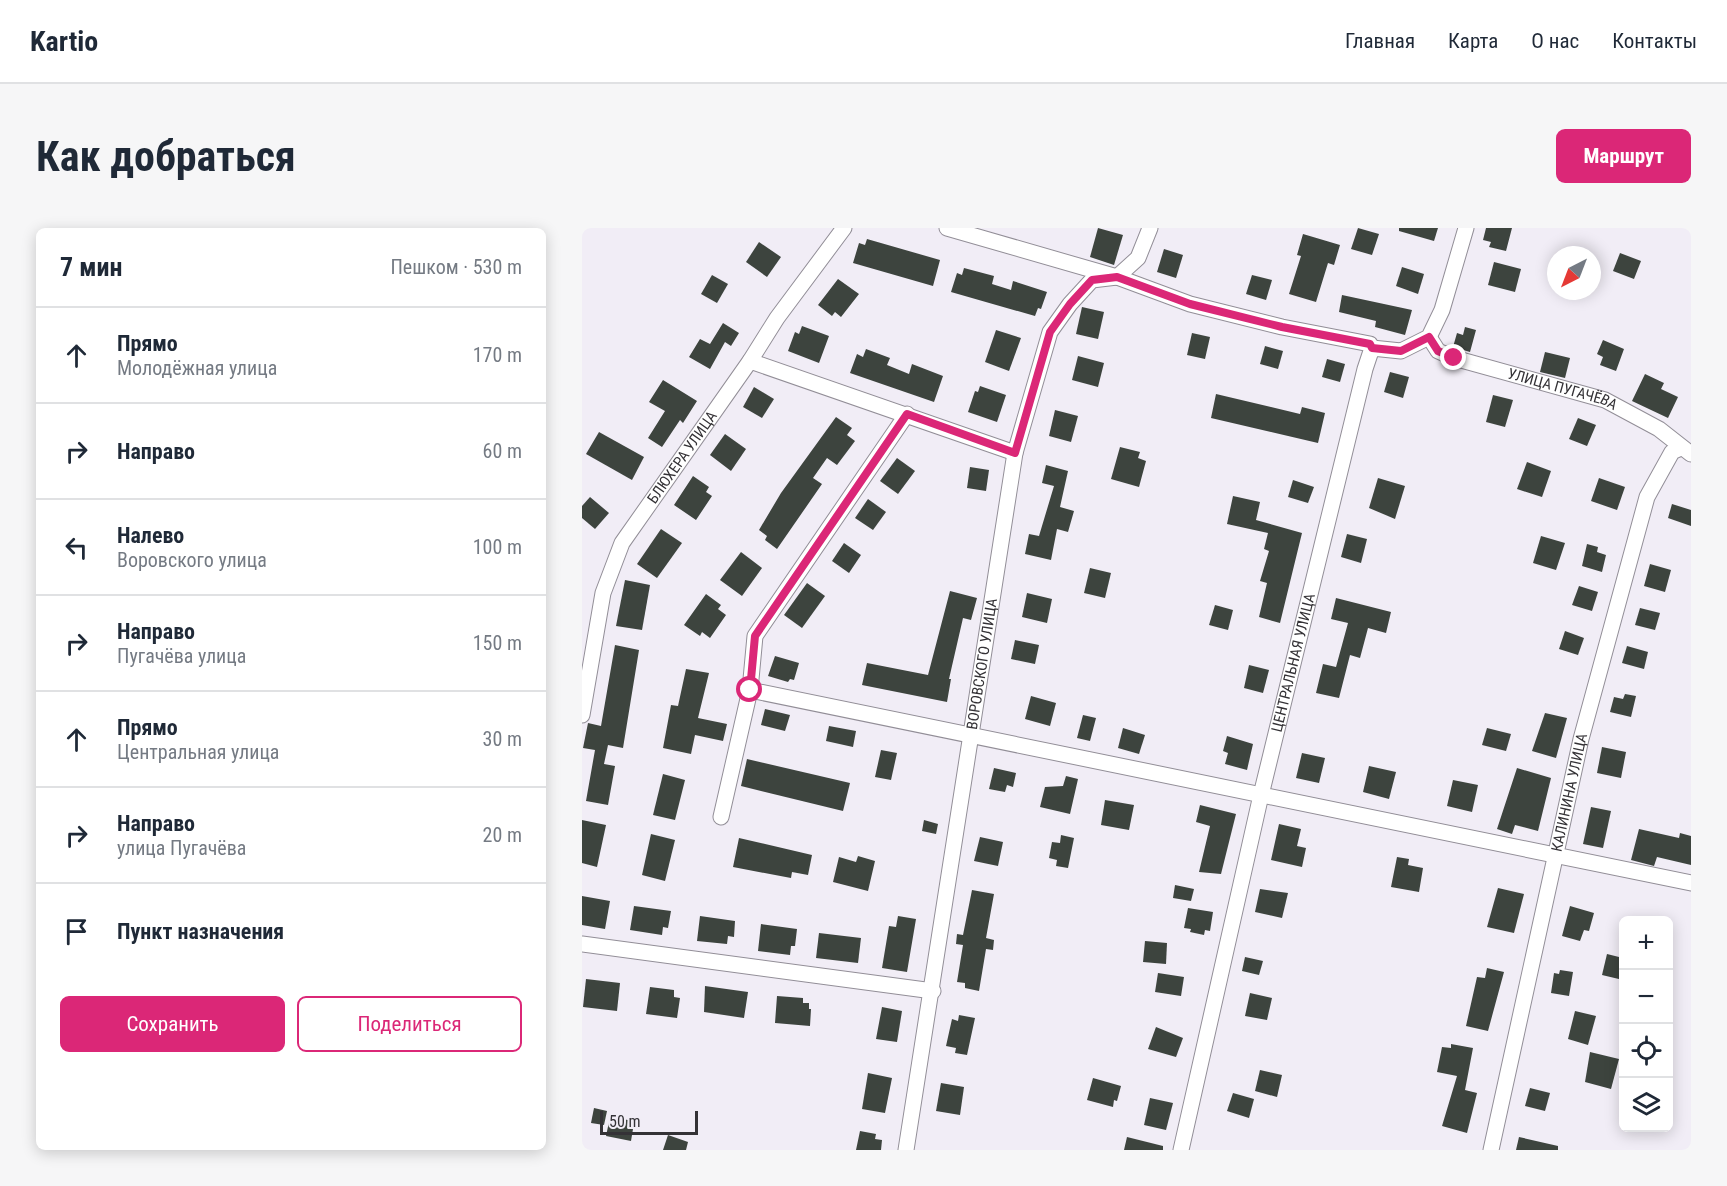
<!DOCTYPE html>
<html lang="ru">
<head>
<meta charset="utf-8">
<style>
  :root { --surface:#fff; --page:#f6f6f7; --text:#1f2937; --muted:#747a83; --line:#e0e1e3; --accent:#db2777 }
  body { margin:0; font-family:"Roboto Condensed",sans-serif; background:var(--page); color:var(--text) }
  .controls { position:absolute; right:18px; bottom:18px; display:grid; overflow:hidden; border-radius:9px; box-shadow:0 3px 15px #0003 }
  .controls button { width:54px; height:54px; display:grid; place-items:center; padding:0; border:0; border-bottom:2px solid var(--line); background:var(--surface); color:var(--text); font:30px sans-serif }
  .compass { position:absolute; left:965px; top:18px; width:54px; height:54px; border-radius:50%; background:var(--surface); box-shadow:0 3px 15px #0003; rotate:222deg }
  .scale { position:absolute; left:18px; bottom:15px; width:98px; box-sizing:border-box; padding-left:6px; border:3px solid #343236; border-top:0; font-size:16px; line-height:21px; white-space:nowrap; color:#343236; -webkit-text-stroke:4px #f1edf6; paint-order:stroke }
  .stop { position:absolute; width:18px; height:18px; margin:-14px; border:4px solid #db2777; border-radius:50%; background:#fff }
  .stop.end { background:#db2777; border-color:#fff; box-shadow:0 2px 6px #0008 }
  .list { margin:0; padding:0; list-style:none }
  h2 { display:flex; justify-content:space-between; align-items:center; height:78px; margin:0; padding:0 24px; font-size:26px }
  h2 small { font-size:20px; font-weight:400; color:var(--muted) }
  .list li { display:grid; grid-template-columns:39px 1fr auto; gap:18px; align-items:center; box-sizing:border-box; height:96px; padding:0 24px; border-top:2px solid var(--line) }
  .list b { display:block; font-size:22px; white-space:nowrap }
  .list p { margin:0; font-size:20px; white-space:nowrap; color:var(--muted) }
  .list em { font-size:20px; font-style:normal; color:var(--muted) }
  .actions { display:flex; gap:12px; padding:18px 24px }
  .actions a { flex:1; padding:14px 0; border:2px solid var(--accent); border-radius:9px; text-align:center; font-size:21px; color:var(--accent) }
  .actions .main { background:var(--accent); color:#fff }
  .icon { flex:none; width:33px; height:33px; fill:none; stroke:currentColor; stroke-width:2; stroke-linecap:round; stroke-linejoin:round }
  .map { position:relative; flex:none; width:1109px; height:922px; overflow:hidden; border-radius:9px }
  header { display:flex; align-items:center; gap:36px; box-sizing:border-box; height:84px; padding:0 30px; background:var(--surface); border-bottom:2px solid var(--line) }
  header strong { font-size:28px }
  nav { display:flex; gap:33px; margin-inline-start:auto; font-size:21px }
  .intro { display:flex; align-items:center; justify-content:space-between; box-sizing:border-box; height:144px; padding:0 36px }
  h1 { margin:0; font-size:42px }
  .button { padding:15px 27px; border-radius:9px; background:var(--accent); color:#fff; font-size:21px; font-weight:700 }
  main { display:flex; gap:36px; padding:0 36px }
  aside { flex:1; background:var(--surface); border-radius:9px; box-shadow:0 3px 15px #0003 }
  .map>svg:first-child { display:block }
</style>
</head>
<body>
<header>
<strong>Kartio</strong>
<nav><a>Главная</a><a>Карта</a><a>О нас</a><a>Контакты</a></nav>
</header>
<div class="intro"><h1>Как добраться</h1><a class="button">Маршрут</a></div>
<main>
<aside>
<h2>7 мин<small>Пешком · 530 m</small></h2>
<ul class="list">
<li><svg class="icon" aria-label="ahead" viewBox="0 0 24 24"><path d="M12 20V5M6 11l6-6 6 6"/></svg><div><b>Прямо</b><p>Молодёжная улица</p></div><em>170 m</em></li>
<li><svg class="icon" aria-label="right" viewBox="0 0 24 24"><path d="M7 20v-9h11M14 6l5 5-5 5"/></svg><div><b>Направо</b></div><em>60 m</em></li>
<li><svg class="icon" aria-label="left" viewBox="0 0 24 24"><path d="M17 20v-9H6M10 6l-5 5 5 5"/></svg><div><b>Налево</b><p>Воровского улица</p></div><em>100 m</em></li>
<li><svg class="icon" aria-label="right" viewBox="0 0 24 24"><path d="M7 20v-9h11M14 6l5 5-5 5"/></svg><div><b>Направо</b><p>Пугачёва улица</p></div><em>150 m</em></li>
<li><svg class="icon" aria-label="ahead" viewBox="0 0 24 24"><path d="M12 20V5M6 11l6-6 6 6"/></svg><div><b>Прямо</b><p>Центральная улица</p></div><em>30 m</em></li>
<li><svg class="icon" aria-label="right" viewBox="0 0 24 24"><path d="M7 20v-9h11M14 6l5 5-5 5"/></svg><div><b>Направо</b><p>улица Пугачёва</p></div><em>20 m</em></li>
<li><svg class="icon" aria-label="arrive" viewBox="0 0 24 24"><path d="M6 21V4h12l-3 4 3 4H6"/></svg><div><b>Пункт назначения</b></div></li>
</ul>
<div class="actions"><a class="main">Сохранить</a><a>Поделиться</a></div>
</aside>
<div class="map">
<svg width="1109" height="922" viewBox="0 0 1109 922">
  <rect width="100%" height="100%" fill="#f1edf6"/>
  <g fill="#3d443e">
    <polygon points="516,0 541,7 532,37 508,29"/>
    <polygon points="776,0 797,6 790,27 769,21"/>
    <polygon points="817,0 856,0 852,13 817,3"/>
    <polygon points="904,0 930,0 924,23 907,19 909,14 901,12"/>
    <polygon points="721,6 758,17 752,37 746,35 734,74 707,66 719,28 715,27"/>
    <polygon points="285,11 358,32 351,58 271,35 277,15 283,17"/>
    <polygon points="177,14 199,29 185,49 164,34"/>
    <polygon points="582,21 601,27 594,50 575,44"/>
    <polygon points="1038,25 1059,33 1052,51 1031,43"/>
    <polygon points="912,34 939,41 933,64 906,57"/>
    <polygon points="820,39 842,46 836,66 814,58"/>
    <polygon points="382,40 412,48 410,56 429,62 431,53 465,64 459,81 456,80 453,88 369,64 375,45 380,47"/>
    <polygon points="130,47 146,56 135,75 119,66"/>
    <polygon points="670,47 690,52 684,72 664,66"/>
    <polygon points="256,51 277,66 259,89 253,84 250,88 236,77"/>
    <polygon points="760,67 830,82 823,107 793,99 794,93 757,84"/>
    <polygon points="500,79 522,84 516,111 494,106"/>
    <polygon points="141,95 157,105 149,118 143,114 128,141 107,129 118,111 128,116"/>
    <polygon points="220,98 247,108 237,135 206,123 213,104 217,106"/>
    <polygon points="883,99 894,102 888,124 871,119 875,105 881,107"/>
    <polygon points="414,102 439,110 427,143 403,134"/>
    <polygon points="610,105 628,109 623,131 605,127"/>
    <polygon points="1021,112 1042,121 1034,143 1018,137 1021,129 1015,126"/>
    <polygon points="683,118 701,123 696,141 678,136"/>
    <polygon points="284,121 308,130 305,137 327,146 330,136 361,148 352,174 268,145 275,126 281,129"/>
    <polygon points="963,124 988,130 983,150 958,144"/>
    <polygon points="496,128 522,135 516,159 490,152"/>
    <polygon points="745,131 763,136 758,154 740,149"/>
    <polygon points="808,144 827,149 821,170 802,164"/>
    <polygon points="1063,146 1082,155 1079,161 1096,169 1086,190 1050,173"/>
    <polygon points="81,152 115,173 101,195 98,192 80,219 66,210 83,183 67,174"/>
    <polygon points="398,158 424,167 415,194 386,184 393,163 396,164"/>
    <polygon points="172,159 192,171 180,190 161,179"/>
    <polygon points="634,166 718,186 720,179 743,185 736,215 629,190"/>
    <polygon points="911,167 931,172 923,199 904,194"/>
    <polygon points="473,182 496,188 489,214 467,208"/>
    <polygon points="254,189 270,200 265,207 273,213 255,237 245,230 231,250 240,256 195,321 183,312 185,308 177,302 199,265"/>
    <polygon points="996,190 1014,197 1005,218 987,211"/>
    <polygon points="17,204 62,229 50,252 4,226"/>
    <polygon points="143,206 164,221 149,243 128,227"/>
    <polygon points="538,219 558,224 556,230 564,233 557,259 529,251"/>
    <polygon points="315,230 333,243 316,266 298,253"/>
    <polygon points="945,234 969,243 960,269 935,261"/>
    <polygon points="464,237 486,243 478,279 492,283 486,304 475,301 469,332 443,326 447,306 457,308 472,258 460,255"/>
    <polygon points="388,239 407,242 404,263 385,260"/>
    <polygon points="111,248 127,259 124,264 130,268 114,292 92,277"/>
    <polygon points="796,250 823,258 813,291 787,280"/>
    <polygon points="1017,250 1043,259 1035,282 1009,273"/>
    <polygon points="711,252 732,259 726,275 706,269"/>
    <polygon points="651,268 678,274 674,292 720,305 698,395 677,389 685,355 678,353 687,323 682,321 686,305 645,296"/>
    <polygon points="8,269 27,285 13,301 0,290 0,278"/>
    <polygon points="286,271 304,284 291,302 273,290"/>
    <polygon points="1090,276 1109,282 1109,298 1086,290"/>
    <polygon points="79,301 100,315 75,350 55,336"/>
    <polygon points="765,306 785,311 779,335 759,329"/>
    <polygon points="959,308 983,315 974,342 951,335"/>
    <polygon points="262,315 279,327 267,345 250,333"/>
    <polygon points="1005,316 1016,319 1015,324 1024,327 1020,344 1000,338"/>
    <polygon points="159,324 180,340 160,368 138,352"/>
    <polygon points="1068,336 1089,342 1083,364 1062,358"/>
    <polygon points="508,340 529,345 523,370 502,365"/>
    <polygon points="43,352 68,357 60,402 34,398"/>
    <polygon points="225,355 243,368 220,400 202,387"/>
    <polygon points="997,358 1016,364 1010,383 990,377"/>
    <polygon points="368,363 395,370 389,392 381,390 367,451 369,451 365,474 280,457 285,435 346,447"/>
    <polygon points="445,365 470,371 465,395 440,389"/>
    <polygon points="124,366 139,377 136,381 144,387 128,410 120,404 118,408 102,397"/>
    <polygon points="754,370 809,384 804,405 786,400 778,430 768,427 757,470 734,465 741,436 754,439 766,395 749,391"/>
    <polygon points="633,377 651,382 646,402 627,397"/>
    <polygon points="1058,380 1078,385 1073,402 1053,397"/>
    <polygon points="983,403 1002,410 996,427 977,421"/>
    <polygon points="433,412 457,417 453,436 429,431"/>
    <polygon points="33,417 57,422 41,520 26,517 22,536 33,538 26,577 4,573 13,522 1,520 6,495 19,498"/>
    <polygon points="1045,418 1066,424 1062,441 1040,435"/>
    <polygon points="193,428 217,435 212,452 208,451 206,454 186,448"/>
    <polygon points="667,437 687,442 681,465 662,460"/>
    <polygon points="104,441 127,445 116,490 145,496 141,513 113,507 109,526 81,520 89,477 96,478"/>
    <polygon points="1043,466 1054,468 1049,489 1028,484 1032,469 1041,471"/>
    <polygon points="449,468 474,475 468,498 443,491"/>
    <polygon points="183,481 208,487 203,503 179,497"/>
    <polygon points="963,485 985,490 974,530 950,523"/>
    <polygon points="501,487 514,490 508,513 495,510"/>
    <polygon points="247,498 274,503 271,519 244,513"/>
    <polygon points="541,500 563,507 557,526 536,520"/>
    <polygon points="905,500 929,506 924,523 900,517"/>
    <polygon points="645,508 671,516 665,542 643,536 646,525 641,523"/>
    <polygon points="1020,519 1044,524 1039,550 1015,545"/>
    <polygon points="299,522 315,525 309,552 293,549"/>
    <polygon points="720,525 743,530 737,555 714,550"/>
    <polygon points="165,531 268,555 261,583 159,558"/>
    <polygon points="787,538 814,544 807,571 781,564"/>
    <polygon points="412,540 434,545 431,559 425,557 423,564 407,561"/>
    <polygon points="935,540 969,550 956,603 933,597 930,606 915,601"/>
    <polygon points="81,546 103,552 93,592 71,587"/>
    <polygon points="484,548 496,551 488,586 458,579 463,559 481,558"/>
    <polygon points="871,552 896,557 890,584 865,578"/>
    <polygon points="523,572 552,577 547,602 519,597"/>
    <polygon points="618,577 654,586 639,646 617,644 628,598 614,594"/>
    <polygon points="1009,579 1029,583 1021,620 1001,616"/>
    <polygon points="0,592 24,597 15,639 0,635"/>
    <polygon points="342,592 356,596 354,606 340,603"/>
    <polygon points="697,596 719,601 715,618 724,620 720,639 689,632"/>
    <polygon points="1057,601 1097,610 1098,605 1109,608 1109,637 1075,629 1072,638 1049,632"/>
    <polygon points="69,606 93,612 83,653 60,647"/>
    <polygon points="479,607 492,610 486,640 474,638 475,632 467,630 470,614 478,615"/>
    <polygon points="398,609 421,614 416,638 392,633"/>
    <polygon points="157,610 230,627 226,647 210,644 209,650 151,639"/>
    <polygon points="276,628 293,633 286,663 251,654 257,629 274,634"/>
    <polygon points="815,629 827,631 826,637 841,640 837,664 809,659"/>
    <polygon points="593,657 612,661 609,673 591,670"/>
    <polygon points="916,660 942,666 932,705 905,699"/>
    <polygon points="678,661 706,665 700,690 673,684"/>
    <polygon points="390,662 412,666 404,710 412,712 411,722 404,721 397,763 383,760 383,755 375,754 381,717 374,716 375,706 381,707"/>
    <polygon points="0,668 28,673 23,701 0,697"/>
    <polygon points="52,678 89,683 86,700 81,699 80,707 48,702"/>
    <polygon points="988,678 1012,685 1007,703 1002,702 998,713 980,708"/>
    <polygon points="606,680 631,684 628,703 623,702 622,707 608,704 609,701 602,700"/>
    <polygon points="118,688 153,693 152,709 146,708 145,716 115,713"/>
    <polygon points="316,688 334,691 325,744 300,740 307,698 314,699"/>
    <polygon points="179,696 215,701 213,718 209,718 208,727 176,723"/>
    <polygon points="237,705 279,710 276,735 234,730"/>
    <polygon points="563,713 585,715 584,736 561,734"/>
    <polygon points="1025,726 1041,730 1041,752 1020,747"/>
    <polygon points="663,729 681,733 677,747 660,743"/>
    <polygon points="905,740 922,744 906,803 884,798 895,749 903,750"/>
    <polygon points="978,742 991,744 987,768 969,765 972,745 977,746"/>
    <polygon points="576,745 602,749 599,768 573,764"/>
    <polygon points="4,751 38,755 35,783 1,779"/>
    <polygon points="123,758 166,764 162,790 122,784"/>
    <polygon points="68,759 92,762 92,769 98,770 95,790 64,786"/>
    <polygon points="668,765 690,770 685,792 663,788"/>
    <polygon points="195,768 221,770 221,775 227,775 227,781 229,781 228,798 193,795"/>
    <polygon points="300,779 320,783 315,814 294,811"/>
    <polygon points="993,783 1014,788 1006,817 986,811"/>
    <polygon points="377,787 393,790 385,827 373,825 374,820 364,818 370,791 376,793"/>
    <polygon points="574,799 601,810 594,829 566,821"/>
    <polygon points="869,816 891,820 883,862 895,865 885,905 860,898 875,848 855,844 860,819 869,820"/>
    <polygon points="1008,824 1037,831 1029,861 1003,854"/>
    <polygon points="678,842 700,847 695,869 673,863"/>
    <polygon points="286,845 310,850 303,885 280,881"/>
    <polygon points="511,850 539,858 535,873 532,872 531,879 505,872"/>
    <polygon points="359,855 382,859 378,887 354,883"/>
    <polygon points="948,860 968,865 963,883 943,878"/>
    <polygon points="651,865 672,871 667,890 645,883"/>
    <polygon points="568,870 591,875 584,902 562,897"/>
    <polygon points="12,880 25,883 22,897 9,895"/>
    <polygon points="28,889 46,892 45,900 51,901 49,913 24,908"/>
    <polygon points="278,903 294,906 293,911 300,912 299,922 274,922"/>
    <polygon points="86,907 106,914 104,922 81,922"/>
    <polygon points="545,909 581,918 581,922 542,922"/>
    <polygon points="937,909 976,918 976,922 934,922"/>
  </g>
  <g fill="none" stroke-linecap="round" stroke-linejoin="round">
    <g stroke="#928e97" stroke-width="17">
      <g id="minor">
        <polyline points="365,0 535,49 608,76 700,99 788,116 790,120"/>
        <path id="s1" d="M847,109L856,123L872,130L1023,172L1077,201L1109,226"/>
        <polyline points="168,133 433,225"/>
        <polyline points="168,462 1109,655"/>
        <path id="s2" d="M0,487L21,365L40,315L168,133L195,90L262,0"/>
        <polyline points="139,589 168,462 173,408 325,186"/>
        <polyline points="0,716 351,763"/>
        <path id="s3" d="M324,922L433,225L468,104L488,76L510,52L535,49L556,30L568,0"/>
        <path id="s4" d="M599,922L679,567L783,141L790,120L819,123L847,109L860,82L884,0"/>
        <path id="s5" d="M909,922L999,511L1065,269L1090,224L1099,220"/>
      </g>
    </g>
    <use href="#minor" stroke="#fff" stroke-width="15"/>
  </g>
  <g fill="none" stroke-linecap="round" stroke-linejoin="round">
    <polyline stroke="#db2777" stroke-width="8" points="168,462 173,408 325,186 433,225 468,104 488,76 510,52 535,49 608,76 700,99 788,116 790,120 819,123 847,109 856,123 872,130"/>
  </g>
  <g text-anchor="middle" stroke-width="6" stroke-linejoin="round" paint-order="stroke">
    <g font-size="15" fill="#343236" stroke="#f1edf6">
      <text dy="5" stroke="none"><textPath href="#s1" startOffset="147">УЛИЦА ПУГАЧЁВА</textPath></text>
      <text dy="5" stroke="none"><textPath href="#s2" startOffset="282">БЛЮХЕРА УЛИЦА</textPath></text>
      <text dy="5" stroke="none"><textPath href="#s4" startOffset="500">ЦЕНТРАЛЬНАЯ УЛИЦА</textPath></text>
      <text dy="5" stroke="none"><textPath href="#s3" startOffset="492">ВОРОВСКОГО УЛИЦА</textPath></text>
      <text dy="5" stroke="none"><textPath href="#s5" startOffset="366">КАЛИНИНА УЛИЦА</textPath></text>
    </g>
  </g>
</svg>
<div class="controls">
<button>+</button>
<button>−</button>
<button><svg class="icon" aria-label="locate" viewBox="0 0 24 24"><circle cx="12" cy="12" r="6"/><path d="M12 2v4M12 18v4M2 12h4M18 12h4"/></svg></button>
<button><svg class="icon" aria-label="layers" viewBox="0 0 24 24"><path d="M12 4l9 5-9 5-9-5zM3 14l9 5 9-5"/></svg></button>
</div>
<svg class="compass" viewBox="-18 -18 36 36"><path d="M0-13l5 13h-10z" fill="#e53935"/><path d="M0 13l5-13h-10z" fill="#747a83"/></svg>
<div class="scale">50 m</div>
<div class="stop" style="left:168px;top:462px"></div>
<div class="stop end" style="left:872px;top:130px"></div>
</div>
</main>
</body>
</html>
